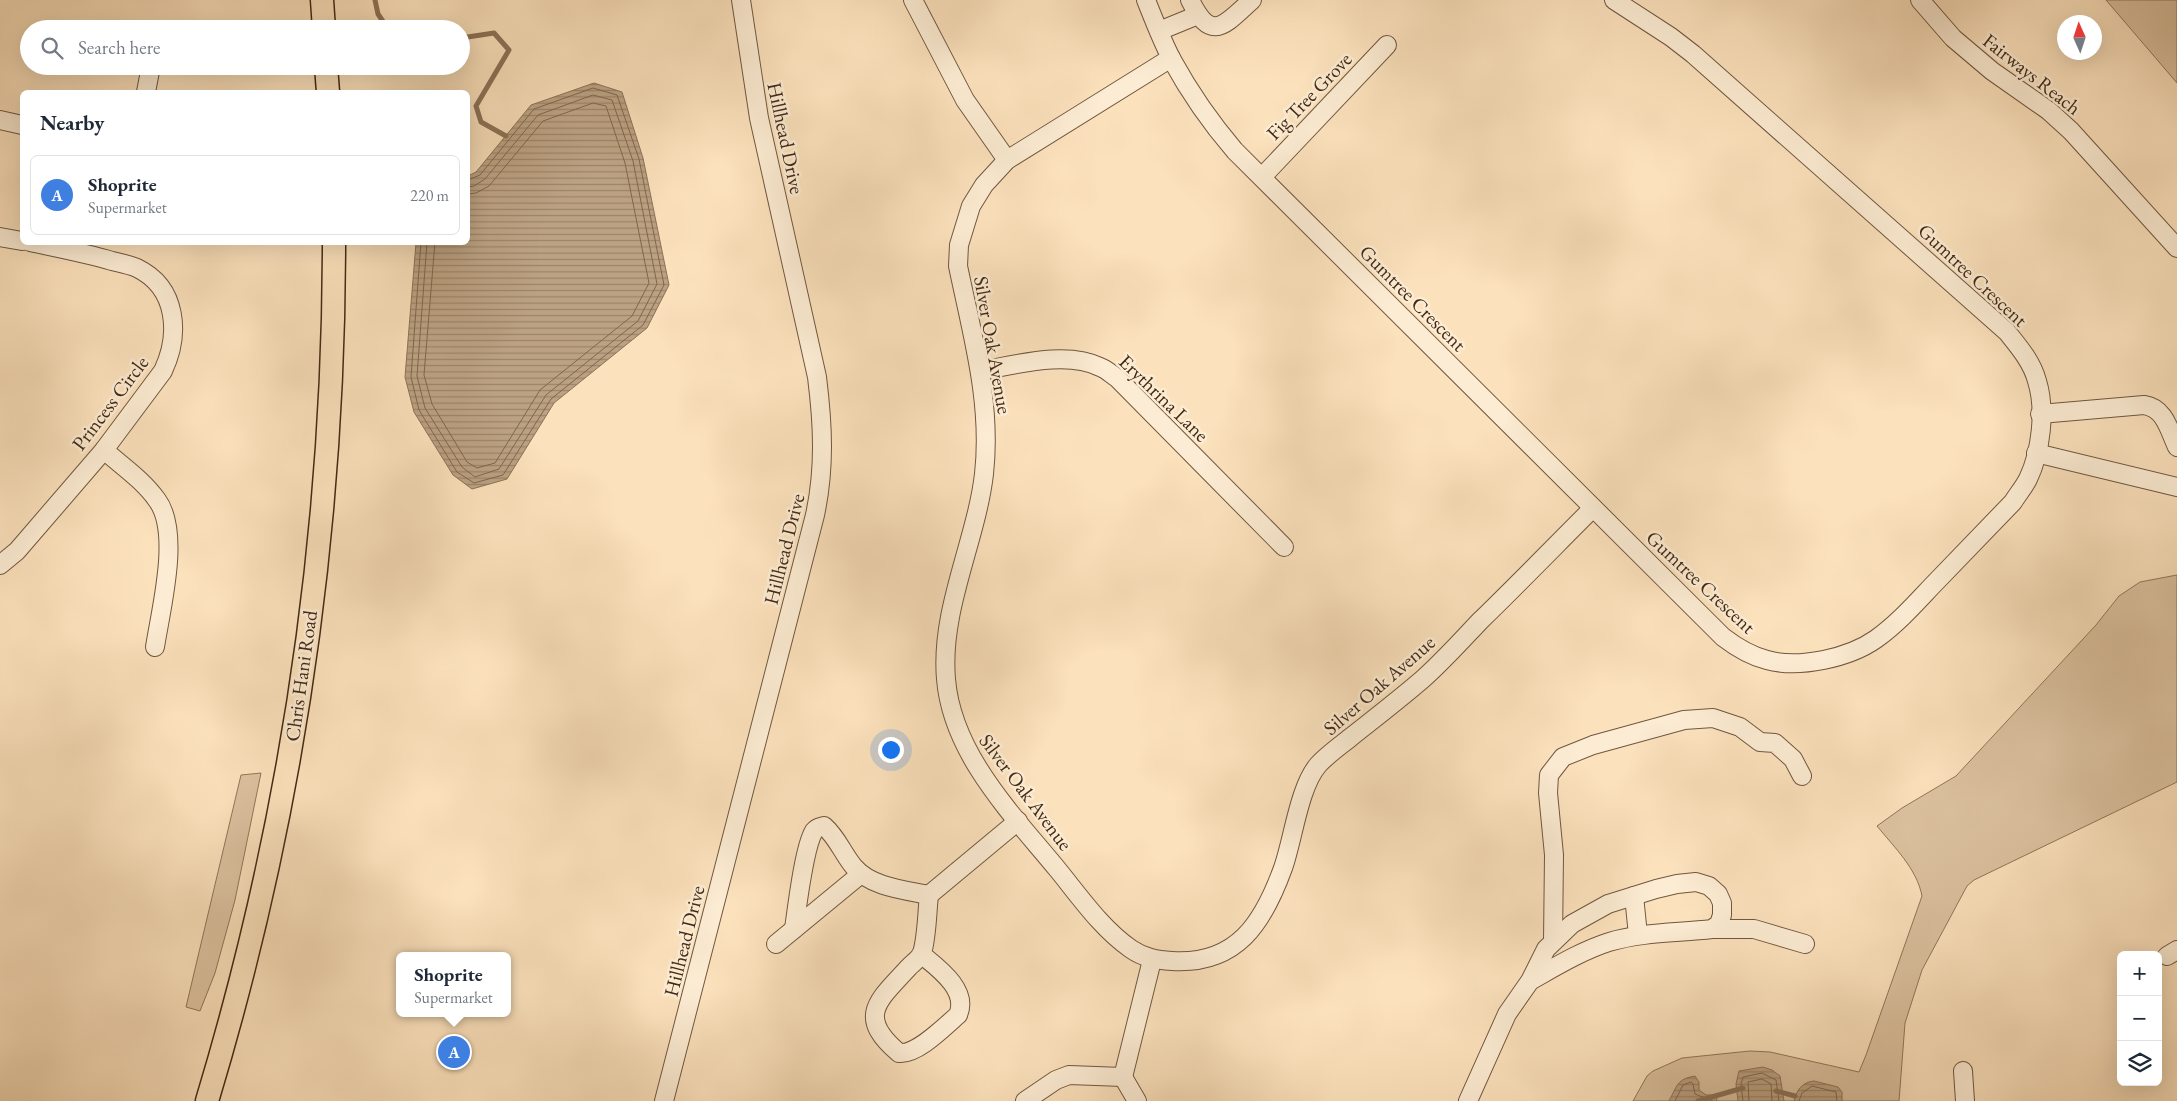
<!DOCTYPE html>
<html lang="en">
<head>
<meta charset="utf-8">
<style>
  :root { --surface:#fff; --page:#f2f2f3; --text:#1f2937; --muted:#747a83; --line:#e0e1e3; --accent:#d93025 }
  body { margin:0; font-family:"EB Garamond",serif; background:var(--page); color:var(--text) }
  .controls { position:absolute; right:15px; bottom:15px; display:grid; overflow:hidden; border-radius:8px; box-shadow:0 5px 20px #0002 }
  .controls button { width:45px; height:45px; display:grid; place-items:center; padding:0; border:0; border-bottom:1px solid var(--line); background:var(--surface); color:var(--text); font:25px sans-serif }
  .compass { position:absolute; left:2057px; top:15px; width:45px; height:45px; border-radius:50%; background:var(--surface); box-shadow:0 5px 20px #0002; rotate:357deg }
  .you { position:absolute; left:890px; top:749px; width:18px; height:18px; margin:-12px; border:4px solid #fff; border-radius:50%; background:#1a73e8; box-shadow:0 0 0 8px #1a73e833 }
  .badge { display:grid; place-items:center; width:32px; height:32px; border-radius:50%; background:var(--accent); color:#fff; font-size:16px; font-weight:700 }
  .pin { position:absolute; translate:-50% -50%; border:2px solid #fff; box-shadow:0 1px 5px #0006 }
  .popup { position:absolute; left:396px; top:952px; width:115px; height:65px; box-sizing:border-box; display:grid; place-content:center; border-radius:8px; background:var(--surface); filter:drop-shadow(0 1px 4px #0005); font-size:16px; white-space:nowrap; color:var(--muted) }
  .popup b { font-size:19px; color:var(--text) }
  .popup::after { content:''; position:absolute; left:50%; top:100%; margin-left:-10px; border:10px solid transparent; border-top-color:var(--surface) }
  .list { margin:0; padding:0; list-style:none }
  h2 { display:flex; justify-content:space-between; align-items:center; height:65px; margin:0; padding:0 20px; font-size:21px }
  h2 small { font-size:16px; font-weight:400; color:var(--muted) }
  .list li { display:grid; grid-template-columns:32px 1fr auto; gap:15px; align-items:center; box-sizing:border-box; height:80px; margin:0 10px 10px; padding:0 10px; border:1px solid var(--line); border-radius:8px }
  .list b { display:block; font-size:19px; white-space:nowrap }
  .list p { margin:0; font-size:16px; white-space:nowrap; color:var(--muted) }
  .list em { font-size:16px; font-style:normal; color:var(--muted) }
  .icon { flex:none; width:28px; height:28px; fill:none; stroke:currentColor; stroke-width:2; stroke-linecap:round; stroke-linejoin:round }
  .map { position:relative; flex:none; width:2177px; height:1101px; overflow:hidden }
  .search { position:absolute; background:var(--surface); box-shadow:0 5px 20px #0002; left:20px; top:20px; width:450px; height:55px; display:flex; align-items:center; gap:12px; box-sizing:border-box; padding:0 18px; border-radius:28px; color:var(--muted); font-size:19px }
  .panel { position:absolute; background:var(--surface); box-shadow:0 5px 20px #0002; left:20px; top:90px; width:450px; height:155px; border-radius:8px }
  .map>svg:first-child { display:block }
</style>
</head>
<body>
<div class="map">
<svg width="2177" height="1101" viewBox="0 0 2177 1101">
  <defs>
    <pattern id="water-rules" width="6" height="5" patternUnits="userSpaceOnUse" patternTransform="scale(1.25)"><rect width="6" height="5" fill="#bca283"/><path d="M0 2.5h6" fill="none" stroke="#9a846a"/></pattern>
  </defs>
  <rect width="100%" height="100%" fill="#fbe1bc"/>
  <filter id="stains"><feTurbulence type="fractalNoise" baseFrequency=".004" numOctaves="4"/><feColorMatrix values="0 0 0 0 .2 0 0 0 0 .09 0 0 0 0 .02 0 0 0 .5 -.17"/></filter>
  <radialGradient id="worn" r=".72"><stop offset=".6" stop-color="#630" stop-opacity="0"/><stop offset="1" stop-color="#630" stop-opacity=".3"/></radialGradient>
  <g fill="#dcc2a0" stroke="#90765a">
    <polygon points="2106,0 2177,0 2177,83"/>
    <path d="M2177,575V782L1974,880L1967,886L1922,970L1905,1023L1899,1101H1633L1647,1076L1653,1071L1682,1058L1750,1051L1770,1052L1859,1072L1866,1055L1922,896C1917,869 1894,847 1877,826L1902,808L1956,776L2096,625L2119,596L2140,582Z"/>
    <polygon points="261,773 235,900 215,973 200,1011 186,1007 241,775"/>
  </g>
  <g fill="url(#water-rules)" stroke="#8c7257">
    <polygon points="594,83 622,92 643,158 669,285 647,328 554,403 507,479 472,489 453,475 414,412 405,377 416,243 468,242 468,176 476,172 531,105"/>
    <polygon points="1763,1067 1772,1070 1780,1076 1784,1101 1738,1101 1736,1084 1739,1071"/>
    <path d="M1695,1076L1699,1082V1090L1706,1095H1716L1717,1101H1669C1677,1086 1677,1079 1695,1076Z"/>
    <path d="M1814,1081L1838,1087L1842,1092V1101H1794C1796,1091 1802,1082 1814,1081Z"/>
  </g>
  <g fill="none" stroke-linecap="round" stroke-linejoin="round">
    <g stroke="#80664c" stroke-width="1">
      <polyline points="421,242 411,377 419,410 457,472 474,483 503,475 551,399 643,325 664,285 639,159 617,95 593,88 534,109 480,175 468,180"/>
      <polyline points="427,242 417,376 425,408 462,467 475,477 499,469 546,395 638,321 657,284 633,161 612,100 593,95 538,115 485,179 474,186 468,187"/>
      <polyline points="435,242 424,375 432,404 467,462 477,468 495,463 540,390 632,316 649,283 625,163 606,106 593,103 543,121 489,186 476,193 468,194"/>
      <polyline points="1675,1101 1683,1085 1691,1082 1693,1084 1695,1094 1713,1101"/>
      <polyline points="1743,1101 1741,1084 1743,1077 1762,1073 1776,1080 1779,1101"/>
      <polyline points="1749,1101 1748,1082 1762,1079 1771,1084 1772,1101"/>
      <polyline points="1799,1101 1802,1093 1812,1086 1836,1092 1837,1101"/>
    </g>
    <g stroke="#8c7257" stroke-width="5">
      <polyline points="375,0 378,14 388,29"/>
      <polyline points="461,38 494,33 509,50 476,106 481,122 506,136"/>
      <polyline points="1776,1091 1795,1096"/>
      <polyline points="1698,1101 1743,1088"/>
    </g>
    <g stroke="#71573f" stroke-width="20">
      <g id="minor">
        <polyline points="913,0 965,100 1007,160"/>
        <path d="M1146,0C1154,20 1162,41 1172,60C1190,93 1211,123 1235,151L1723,637C1736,647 1751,656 1767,660C1799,669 1849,658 1876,639C1897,624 1914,605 1931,587C1959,558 1986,530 2013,502C2018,494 2024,487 2028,479C2041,452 2046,410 2037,381C2032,362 2019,347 2007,332L1693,54L1671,37L1614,0"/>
        <path d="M1190,0C1212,44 1224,25 1252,0"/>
        <polyline points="1920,0 1953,38 1992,71 2049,111 2071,131 2177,248"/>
        <polyline points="1159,31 1198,15"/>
        <path d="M1171,58L1007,160L984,185L971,206L959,245L958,266C972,334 992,403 984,474C976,542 940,609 946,679C952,754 1012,814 1058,870C1080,897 1102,929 1131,949C1144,958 1157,960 1172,961C1237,965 1263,923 1283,868C1293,840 1299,787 1318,765C1327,755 1340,746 1351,737C1375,718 1401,698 1424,678C1444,660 1462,640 1480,621C1518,584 1555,546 1593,508"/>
        <polyline points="146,92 151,66"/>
        <polyline points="0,120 22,125"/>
        <polyline points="1262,177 1387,45"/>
        <polyline points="0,237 22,241"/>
        <path d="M980,371C1015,365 1067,350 1100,367C1106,369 1111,374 1117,378L1284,547"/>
        <path d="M2040,414L2144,405C2165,408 2169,430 2177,447"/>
        <path d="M104,450C122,466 143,480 157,500C181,532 161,608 155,647"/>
        <polyline points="2036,453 2177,487"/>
        <path d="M0,565L17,551L104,450L163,371C180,335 178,288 137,268C130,265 120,263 112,261C85,253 58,248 30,242"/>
        <polyline points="929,895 1018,821"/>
        <polyline points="1634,896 1638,935"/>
        <path d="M794,929C797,908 804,847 814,831C817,827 820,827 824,826C837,837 843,854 854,867C871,887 904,890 929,895"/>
        <polyline points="1712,929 1754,929 1805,944"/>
        <polyline points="1553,941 1554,855 1548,793 1549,775 1563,757 1593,745 1684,720 1713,718 1740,727 1760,742 1775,743 1793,759 1802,776"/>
        <polyline points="776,944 861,874"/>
        <path d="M921,954C938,968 969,990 958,1015C944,1027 917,1055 899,1053C855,1016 879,1000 909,967C913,963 920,958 922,953C927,937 927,912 929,895"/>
        <polyline points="2167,956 2177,950"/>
        <polyline points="1963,1071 1965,1101"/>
        <polyline points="1123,1077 1152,960"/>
        <polyline points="1123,1077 1137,1101"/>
        <path d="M664,1101L815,515C825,468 823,425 817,377L759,118L741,0"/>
        <polyline points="1025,1101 1056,1080 1069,1075 1123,1077"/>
        <path d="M1468,1101L1507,1014L1530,981L1546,949L1572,924L1608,904L1656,889L1677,884L1696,882L1709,886L1718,894L1722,903V915L1719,924L1712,929C1678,933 1642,932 1609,942C1581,951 1555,967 1530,981"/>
      </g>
    </g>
    <g stroke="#432915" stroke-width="25">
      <g id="major">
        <polyline points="322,0 324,29"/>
        <polyline points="326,66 328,92"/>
        <path d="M207,1101C291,823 334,533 334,242"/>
      </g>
    </g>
    <use href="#minor" stroke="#fcecd3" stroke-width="18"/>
    <use href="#major" stroke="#fbe1bc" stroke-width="22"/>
  </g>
  <g text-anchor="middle" stroke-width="5" stroke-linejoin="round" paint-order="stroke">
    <g font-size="20" fill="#432915" stroke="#fcecd3">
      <text transform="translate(2032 74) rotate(38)" y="7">Fairways Reach</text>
      <text transform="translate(1309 96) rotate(-46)" y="7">Fig Tree Grove</text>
      <text transform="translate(786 138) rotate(78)" y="7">Hillhead Drive</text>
      <text transform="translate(1973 275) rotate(43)" y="7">Gumtree Crescent</text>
      <text transform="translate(1413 298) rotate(45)" y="7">Gumtree Crescent</text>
      <text transform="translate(993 345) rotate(80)" y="7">Silver Oak Avenue</text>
      <text transform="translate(1164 398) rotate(44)" y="7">Erythrina Lane</text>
      <text transform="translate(110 403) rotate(-53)" y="7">Princess Circle</text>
      <text transform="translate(784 549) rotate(-76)" y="7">Hillhead Drive</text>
      <text transform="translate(1701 582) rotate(43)" y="7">Gumtree Crescent</text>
      <text transform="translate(301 676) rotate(-82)" y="7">Chris Hani Road</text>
      <text transform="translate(1379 685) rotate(-41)" y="7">Silver Oak Avenue</text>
      <text transform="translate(1026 792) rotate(53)" y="7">Silver Oak Avenue</text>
      <text transform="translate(684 941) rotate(-76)" y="7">Hillhead Drive</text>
    </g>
  </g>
  <rect width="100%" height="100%" filter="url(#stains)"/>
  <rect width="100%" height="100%" fill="url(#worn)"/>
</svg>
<div class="controls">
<button>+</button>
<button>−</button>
<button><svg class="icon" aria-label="layers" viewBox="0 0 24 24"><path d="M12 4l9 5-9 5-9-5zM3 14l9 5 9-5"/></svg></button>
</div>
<svg class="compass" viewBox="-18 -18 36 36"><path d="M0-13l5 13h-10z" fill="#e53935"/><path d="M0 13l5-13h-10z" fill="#747a83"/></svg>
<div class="you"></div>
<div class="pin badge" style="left:454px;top:1052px;background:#3f7fe0">A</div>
<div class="popup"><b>Shoprite</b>Supermarket</div>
<div class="search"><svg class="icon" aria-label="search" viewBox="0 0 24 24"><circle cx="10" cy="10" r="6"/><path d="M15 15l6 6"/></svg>Search here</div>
<section class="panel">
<h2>Nearby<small></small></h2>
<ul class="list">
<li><span class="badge" style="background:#3f7fe0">A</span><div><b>Shoprite</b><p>Supermarket</p></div><em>220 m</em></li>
</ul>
</section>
</div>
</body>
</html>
